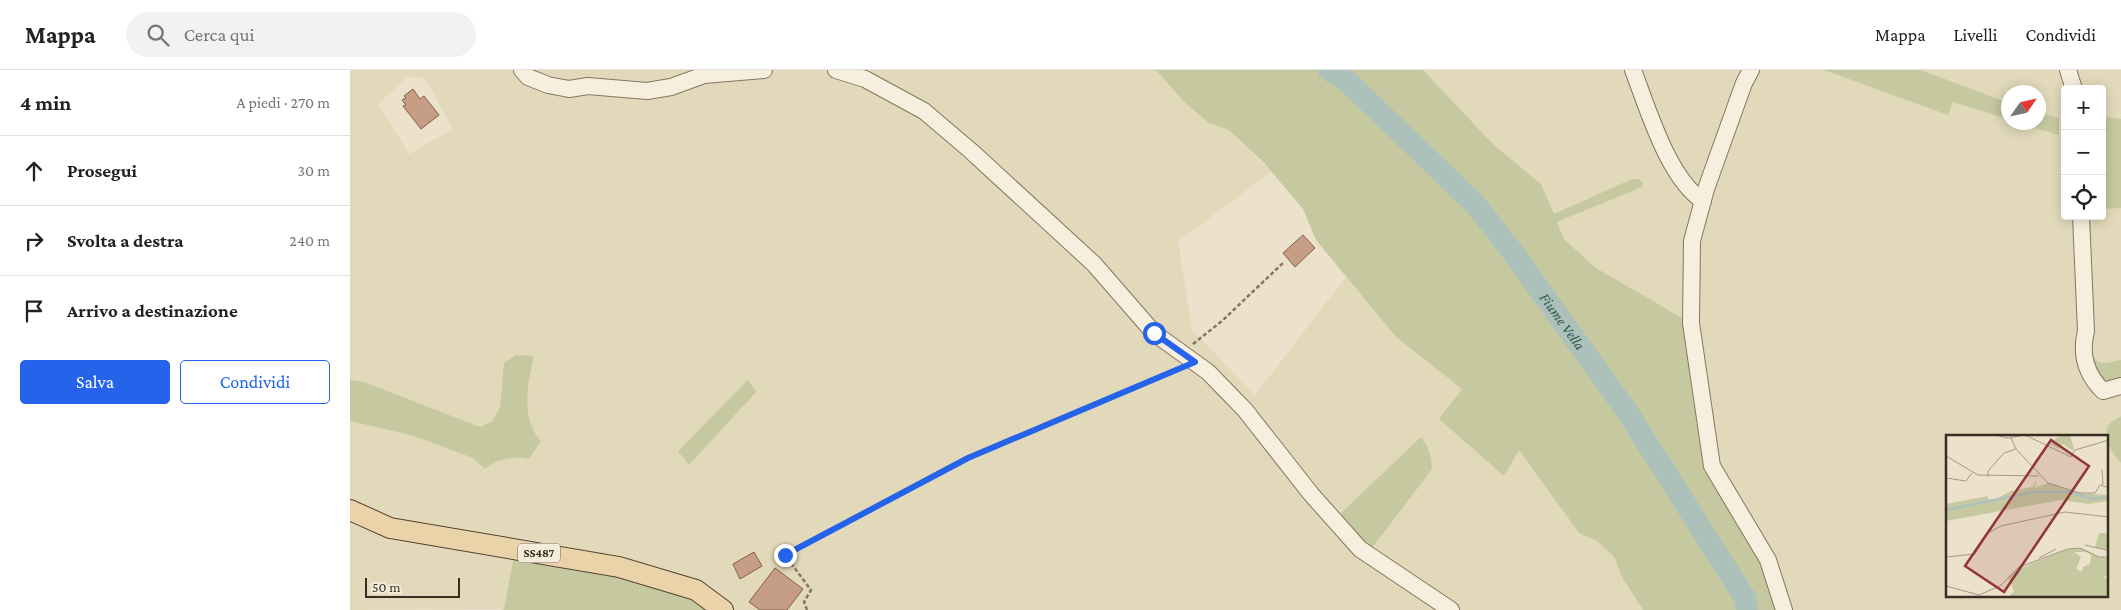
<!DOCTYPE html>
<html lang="it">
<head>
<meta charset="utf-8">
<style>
  :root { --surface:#fff; --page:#f2f2f2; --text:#222; --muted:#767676; --line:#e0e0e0; --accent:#2563eb }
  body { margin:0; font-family:"Crimson Pro",serif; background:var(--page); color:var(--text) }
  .controls { position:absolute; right:15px; top:15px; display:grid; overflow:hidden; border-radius:5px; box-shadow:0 2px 12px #0003 }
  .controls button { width:45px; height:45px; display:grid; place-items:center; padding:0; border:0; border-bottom:1px solid var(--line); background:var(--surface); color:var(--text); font:25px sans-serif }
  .compass { position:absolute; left:1651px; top:15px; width:45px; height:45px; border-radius:50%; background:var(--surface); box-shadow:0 2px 12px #0003; rotate:56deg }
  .scale { position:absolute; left:15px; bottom:12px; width:95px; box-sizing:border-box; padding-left:5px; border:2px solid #392d23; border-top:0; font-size:14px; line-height:18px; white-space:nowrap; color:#392d23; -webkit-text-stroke:4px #f4ebda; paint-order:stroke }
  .stop { position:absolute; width:15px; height:15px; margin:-11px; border:4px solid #2563eb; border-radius:50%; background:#fff }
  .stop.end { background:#2563eb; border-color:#fff; box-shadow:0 1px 5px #0008 }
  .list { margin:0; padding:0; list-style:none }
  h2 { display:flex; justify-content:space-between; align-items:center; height:65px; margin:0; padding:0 20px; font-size:21px }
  h2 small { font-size:16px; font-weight:400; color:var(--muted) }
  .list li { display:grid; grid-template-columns:32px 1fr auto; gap:15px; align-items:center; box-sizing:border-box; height:70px; padding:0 20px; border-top:1px solid var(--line) }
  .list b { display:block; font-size:19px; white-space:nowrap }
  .list em { font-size:16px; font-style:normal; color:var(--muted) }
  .actions { display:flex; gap:10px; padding:15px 20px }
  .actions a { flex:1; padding:11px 0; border:1px solid var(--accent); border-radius:5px; text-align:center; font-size:18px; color:var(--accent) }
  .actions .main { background:var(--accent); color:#fff }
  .icon { flex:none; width:28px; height:28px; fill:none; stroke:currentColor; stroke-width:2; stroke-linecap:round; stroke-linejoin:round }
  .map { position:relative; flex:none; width:1771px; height:540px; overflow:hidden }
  header { display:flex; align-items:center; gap:30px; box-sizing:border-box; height:70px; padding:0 25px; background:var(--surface); border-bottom:1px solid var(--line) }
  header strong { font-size:24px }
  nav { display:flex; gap:28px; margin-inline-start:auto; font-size:18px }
  .search { width:350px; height:45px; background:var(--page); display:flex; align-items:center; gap:12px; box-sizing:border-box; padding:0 18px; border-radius:28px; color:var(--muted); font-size:19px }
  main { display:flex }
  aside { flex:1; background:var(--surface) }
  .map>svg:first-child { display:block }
</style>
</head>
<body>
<header>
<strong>Mappa</strong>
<div class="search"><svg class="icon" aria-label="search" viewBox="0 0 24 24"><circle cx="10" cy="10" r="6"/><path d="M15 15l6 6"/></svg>Cerca qui</div>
<nav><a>Mappa</a><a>Livelli</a><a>Condividi</a></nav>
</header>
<main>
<aside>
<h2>4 min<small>A piedi · 270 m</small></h2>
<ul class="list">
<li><svg class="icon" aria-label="ahead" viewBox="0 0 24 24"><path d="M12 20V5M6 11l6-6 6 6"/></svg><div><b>Prosegui</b></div><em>30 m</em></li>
<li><svg class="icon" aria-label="right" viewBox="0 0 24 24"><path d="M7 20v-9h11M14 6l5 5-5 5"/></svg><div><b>Svolta a destra</b></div><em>240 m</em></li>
<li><svg class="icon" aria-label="arrive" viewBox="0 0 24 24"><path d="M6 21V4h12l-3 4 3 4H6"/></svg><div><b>Arrivo a destinazione</b></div></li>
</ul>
<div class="actions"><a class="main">Salva</a><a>Condividi</a></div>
</aside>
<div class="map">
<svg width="1771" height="540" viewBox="0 0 1771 540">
  <rect width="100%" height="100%" fill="#ece1cb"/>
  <g fill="#e1d9b9" fill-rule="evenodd">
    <path d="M0,0H806L834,32L859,53L879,60L921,102L828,171L842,260L905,325L996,207L1046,267L1112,319L1090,349L1154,406L1168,379L1229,463L1247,471L1264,487L1273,509L1293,540H384L348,514L328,504L47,452L0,430ZM57,7L75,8L103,59L59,84L28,34Z"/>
    <path d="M1073,0H1771V540H1434L1362,396L1341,253L1246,198L1214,169L1191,114L1144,75ZM1715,19H1752V146H1715ZM1658,22H1688V52H1658ZM1597,366H1757V526H1597Z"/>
    <polygon points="0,440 165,480 154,539 0,540"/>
  </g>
  <g fill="#c6c9a0">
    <polygon points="806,0 1073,0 1144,75 1191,114 1204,144 1282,109 1289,109 1293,113 1292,117 1207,152 1214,169 1246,198 1341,253 1362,396 1418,490 1434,540 1293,540 1273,509 1264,487 1247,471 1229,463 1169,380 1154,406 1089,349 1112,319 1046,267 966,170 953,139 914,93 879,60 859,53 834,32"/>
    <polygon points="1474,0 1571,0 1658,33 1658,49 1603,32 1598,45"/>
    <polygon points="1689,43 1709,48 1709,65 1669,53 1688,52"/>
    <polygon points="1752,47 1771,49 1771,138 1752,139"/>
    <path d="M1741,282L1748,292L1756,293L1771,290V314C1749,312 1744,303 1741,282Z"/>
    <path d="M166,285L184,286C178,312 170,349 191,371L179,389C161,386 150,388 135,399L123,388L61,365L0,351V310L14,312L130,357L142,352L150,337L154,293Z"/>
    <polygon points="398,310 406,322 339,395 328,381"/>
    <path d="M1771,346V393C1763,384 1752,368 1758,356C1760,352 1767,349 1771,346Z"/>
    <path d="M1071,367C1079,377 1081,386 1082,399L1022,478L989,445Z"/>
    <polygon points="165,480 269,497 373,540 150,540 154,539"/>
  </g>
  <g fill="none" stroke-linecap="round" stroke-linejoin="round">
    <path stroke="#abc1ba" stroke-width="22" id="s1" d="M979,0L998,12L1126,135L1161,180L1276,340L1395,528L1397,540"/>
  </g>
  <g fill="#c69e85" stroke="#855e48">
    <polygon points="63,19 70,29 74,26 89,45 71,59 53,36 56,35 52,30 56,28 54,26"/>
    <polygon points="953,165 965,178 945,197 933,183"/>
    <polygon points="404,482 412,496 390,509 383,494"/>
    <polygon points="425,498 453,519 437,540 410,540 399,532"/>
  </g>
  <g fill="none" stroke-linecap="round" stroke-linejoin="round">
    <g stroke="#877461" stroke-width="18">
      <g id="minor">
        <polyline points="172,0 178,7 198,15 219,19 238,16 297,21 321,17 354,5 414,0"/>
        <polyline points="486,0 515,9 574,41 621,81 744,194 804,263 858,302 895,340 961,424 1010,479 1101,540"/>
        <path d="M1283,0C1298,39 1318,108 1353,131"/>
        <polyline points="1401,0 1394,13 1356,119 1342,171 1341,253 1362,396 1418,490 1434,540"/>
        <polyline points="1718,0 1724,19"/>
        <path d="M1731,146L1736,261C1730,285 1736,304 1753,321L1771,316"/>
      </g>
    </g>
    <g stroke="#564334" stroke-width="22">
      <polyline id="major" points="0,440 40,458 269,497 346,520 373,540"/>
    </g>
    <g stroke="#877461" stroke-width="2.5" stroke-dasharray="4 2.5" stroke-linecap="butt">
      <polyline points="843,274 872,251 934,192"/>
      <polyline points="457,540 454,532 461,520 435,485 618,388 830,298"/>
    </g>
    <use href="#minor" stroke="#f7efde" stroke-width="16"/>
    <use href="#major" stroke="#ead3a8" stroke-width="20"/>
  </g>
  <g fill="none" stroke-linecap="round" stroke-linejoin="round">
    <polyline stroke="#2563eb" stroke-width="6" points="435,485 618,388 845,292 804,263"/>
  </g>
  <g text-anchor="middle" stroke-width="4" stroke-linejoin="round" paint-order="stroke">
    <rect fill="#f4ebda" stroke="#71665a" stroke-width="1" x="168" y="473.5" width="42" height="19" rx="4"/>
    <g font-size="12" font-weight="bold" fill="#392d23">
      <text x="189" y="487">SS487</text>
    </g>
    <g font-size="15" font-style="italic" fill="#335854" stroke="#f4ebda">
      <text dy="5" stroke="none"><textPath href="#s1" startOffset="345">Fiume Vella</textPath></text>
    </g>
  </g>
  <g transform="translate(1596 365)">
    <rect width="162" height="162" fill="#ece1cb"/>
    <path d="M114,0H124L128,14L124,21L127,16L117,9L113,14L104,9ZM90,45L89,53L102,48L134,58L162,60V66L143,69L115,65L0,86V69L42,61V65L50,64L65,56L87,52ZM153,98H162V116L149,112ZM134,113L153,122H162V141L156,142L162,144V162H63L68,156L62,143L68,136L118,115ZM128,117H140L145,120L144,129L137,132L136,137L130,134L135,122Z" fill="#c6c9a0" fill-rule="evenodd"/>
    <path fill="none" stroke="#abc1ba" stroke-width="2.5" d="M0,75L88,57H124L146,64L163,62"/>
    <path fill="none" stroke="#a49988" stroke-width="1" d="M49,0L62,3L79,0M79,0L125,22L129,15L163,5M65,3L70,14L102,48L134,58H149L154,50L163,53M0,21L32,40L93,41M156,35L157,50M42,42V36L58,18L70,14M0,43L20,46L26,38M139,110L160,115M0,122L29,119L42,98L55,91L119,77L163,82M93,123L110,114M0,151L33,160L54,151L73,132L122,114L134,113L153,122H163"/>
    <path fill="#923539" fill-opacity="0.15" stroke="#923539" stroke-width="2.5" d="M105,5L143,31L58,157L19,131Z"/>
    <rect width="162" height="162" fill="none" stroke="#392d23" stroke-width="2.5"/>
  </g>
</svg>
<div class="controls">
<button>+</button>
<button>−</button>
<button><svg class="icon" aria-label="locate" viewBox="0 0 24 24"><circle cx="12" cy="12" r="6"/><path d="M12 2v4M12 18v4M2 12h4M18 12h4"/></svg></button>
</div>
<svg class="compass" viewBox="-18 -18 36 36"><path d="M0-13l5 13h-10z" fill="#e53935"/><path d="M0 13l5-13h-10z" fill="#767676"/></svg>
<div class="scale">50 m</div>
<div class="stop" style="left:804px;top:263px"></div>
<div class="stop end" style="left:435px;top:485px"></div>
</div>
</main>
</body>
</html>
